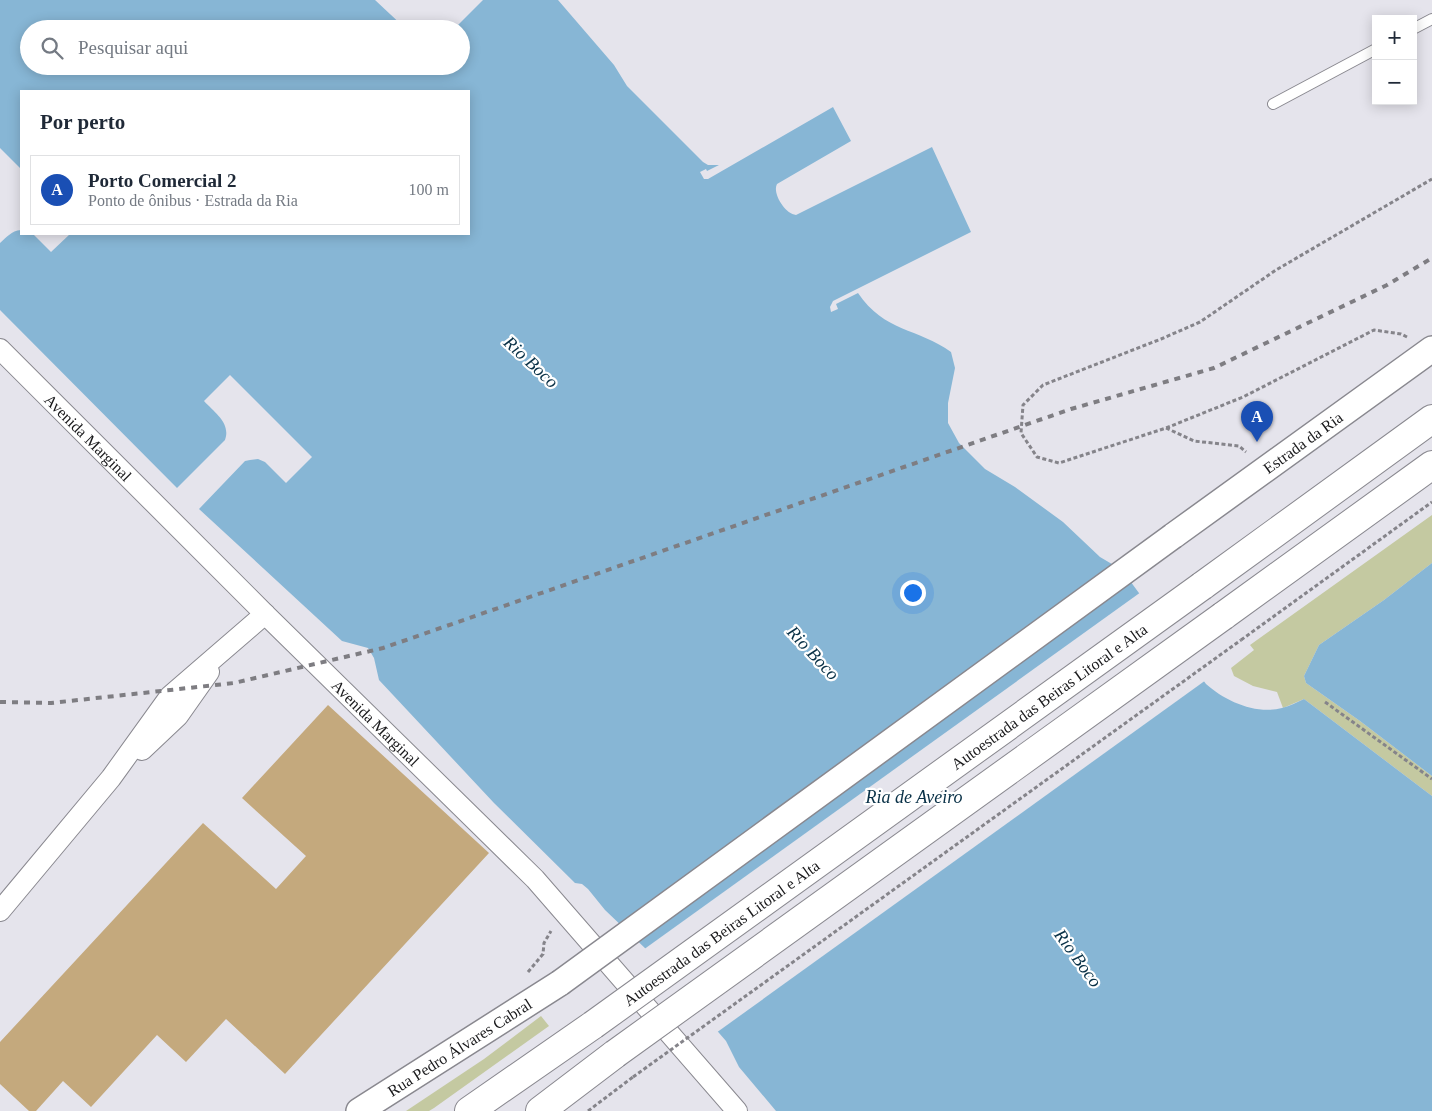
<!DOCTYPE html>
<html lang="pt">
<head>
<meta charset="utf-8">
<style>
  :root { --surface:#fff; --page:#f2f2f3; --text:#1f2937; --muted:#747a83; --line:#e0e1e3; --accent:#636e16 }
  body { margin:0; font-family:"Times New Roman",serif; background:var(--page); color:var(--text) }
  .controls { position:absolute; right:15px; top:15px; display:grid; overflow:hidden; border-radius:0px; box-shadow:0 2px 12px #0003 }
  .controls button { width:45px; height:45px; display:grid; place-items:center; padding:0; border:0; border-bottom:1px solid var(--line); background:var(--surface); color:var(--text); font:25px sans-serif }
  .you { position:absolute; left:912px; top:592px; width:18px; height:18px; margin:-12px; border:4px solid #fff; border-radius:50%; background:#1a73e8; box-shadow:0 0 0 8px #1a73e833 }
  .badge { display:grid; place-items:center; width:32px; height:32px; border-radius:50%; background:var(--accent); color:#fff; font-size:16px; font-weight:700 }
  .pin { position:absolute; translate:-50% -41px; filter:drop-shadow(0 1px 2px #0008) }
  .pin::after { content:''; position:absolute; top:26px; width:18px; height:15px; background:inherit; clip-path:polygon(0 0,100% 0,50% 100%) }
  .list { margin:0; padding:0; list-style:none }
  h2 { display:flex; justify-content:space-between; align-items:center; height:65px; margin:0; padding:0 20px; font-size:21px }
  h2 small { font-size:16px; font-weight:400; color:var(--muted) }
  .list li { display:grid; grid-template-columns:32px 1fr auto; gap:15px; align-items:center; box-sizing:border-box; height:70px; margin:0 10px 10px; padding:0 10px; border:1px solid var(--line); border-radius:0px }
  .list b { display:block; font-size:19px; white-space:nowrap }
  .list p { margin:0; font-size:16px; white-space:nowrap; color:var(--muted) }
  .list em { font-size:16px; font-style:normal; color:var(--muted) }
  .icon { flex:none; width:28px; height:28px; fill:none; stroke:currentColor; stroke-width:2; stroke-linecap:round; stroke-linejoin:round }
  .map { position:relative; flex:none; width:1432px; height:1111px; overflow:hidden }
  .search { position:absolute; background:var(--surface); box-shadow:0 2px 12px #0003; left:20px; top:20px; width:450px; height:55px; display:flex; align-items:center; gap:12px; box-sizing:border-box; padding:0 18px; border-radius:28px; color:var(--muted); font-size:19px }
  .panel { position:absolute; background:var(--surface); box-shadow:0 2px 12px #0003; left:20px; top:90px; width:450px; height:145px; border-radius:0px }
  .map>svg:first-child { display:block }
</style>
</head>
<body>
<div class="map">
<svg width="1432" height="1111" viewBox="0 0 1432 1111">
  <rect width="100%" height="100%" fill="#e5e4ec"/>
  <g fill="#c4c9a1">
    <polygon points="1432,515 1432,563 1384,600 1319,645 1304,676 1306,683 1360,721 1432,776 1432,796 1304,699 1283,708 1277,692 1253,686 1234,676 1231,668 1254,650 1250,645"/>
    <polygon points="541,1016 549,1026 434,1108 429,1111 406,1111 484,1059"/>
  </g>
  <g fill="#87b6d5">
    <path d="M0,0H375L406,29H29V66H461V29H454L483,0H558L614,65L627,86L703,162L708,165H719L707,171L706,169L700,172L704,179H708L833,107L851,141L777,184C772,193 785,214 796,215L932,147L971,232L833,301L830,307L831,312L838,309L836,304L858,293C884,332 918,328 951,352L955,368L948,403V423L959,443L985,469L1015,487L1063,522L1100,557L1122,570L1206,684C1225,701 1256,715 1282,708C1290,706 1297,702 1304,699L1432,796V1111H776L739,1067L726,1041L647,950L605,910L588,889L582,884L575,883L494,803L379,680L374,658L368,648L342,641L199,509L245,461L250,460L258,459L265,462L286,483L312,457L230,375L204,401C215,413 231,423 225,440L177,488L0,310V243C7,237 11,231 21,230V234H33L51,252L70,234H469V91H21V169L0,148Z"/>
    <polygon points="1432,563 1432,776 1360,721 1306,683 1304,676 1319,645 1384,600"/>
  </g>
  <polygon fill="#e5e4ec" points="1141,592 1206,680 716,1033 643,950"/>
  <polygon fill="#c4a97d" points="328,705 489,853 285,1074 226,1019 186,1062 157,1035 91,1107 63,1081 36,1111 29,1111 0,1084 0,1042 203,823 276,889 306,856 242,798"/>
  <g fill="none" stroke-linecap="round" stroke-linejoin="round">
    <g stroke="#89888f" stroke-width="12">
      <g id="service">
        <polyline points="1413,29 1432,19"/>
        <polyline points="1273,104 1376,49"/>
      </g>
    </g>
    <g stroke="#89888f" stroke-width="22">
      <g id="minor">
        <path id="s1" d="M0,349L265,614L535,879L737,1111"/>
        <polyline points="142,750 178,716 209,672"/>
        <polyline points="0,911 111,778 170,696 265,614"/>
      </g>
    </g>
    <g stroke="#89888f" stroke-width="28">
      <g id="tertiary">
        <path id="s2" d="M1173,536L1432,349"/>
        <path id="s3" d="M359,1111L560,983"/>
      </g>
    </g>
    <g stroke="#89888f" stroke-width="30">
      <g id="motorway">
        <polyline points="1202,586 1432,419"/>
        <polyline points="1223,616 1432,465"/>
        <polyline points="469,1111 593,1025"/>
        <polyline points="540,1111 615,1054"/>
      </g>
    </g>
    <g stroke="#85848a" stroke-width="3" stroke-dasharray="4 2.5" stroke-linecap="butt">
      <polyline points="1407,337 1401,334 1374,330 1243,397 1166,428 1059,463 1037,457 1021,433 1023,405 1043,385 1161,339 1200,322 1276,270 1432,179"/>
      <polyline points="1166,428 1194,441 1239,446 1246,452"/>
      <polyline points="1241,640 1432,502"/>
      <polyline points="1325,702 1432,779"/>
      <polyline points="528,972 543,954 544,943 551,931"/>
      <polyline points="588,1111 633,1077"/>
    </g>
    <use href="#service" stroke="#fff" stroke-width="10"/>
    <use href="#minor" stroke="#fff" stroke-width="20"/>
    <use href="#tertiary" stroke="#fff" stroke-width="25"/>
    <use href="#motorway" stroke="#fff" stroke-width="28"/>
    <polyline stroke="#7e7d82" stroke-width="4" stroke-dasharray="6 6" stroke-linecap="butt" points="0,702 51,703 234,683 383,648 1071,409 1214,368 1387,285 1432,258"/>
    <g stroke="#89888f" stroke-width="28" stroke-linecap="butt">
      <polyline id="tertiary-bridge" points="560,983 1173,536"/>
    </g>
    <g stroke="#89888f" stroke-width="30" stroke-linecap="butt">
      <g id="motorway-bridge">
        <path id="s4" d="M593,1025L1202,586"/>
        <polyline points="615,1054 1223,616"/>
      </g>
    </g>
    <polyline stroke="#85848a" stroke-width="3" stroke-dasharray="4 2.5" stroke-linecap="butt" points="633,1077 1241,640"/>
    <use href="#tertiary-bridge" stroke="#fff" stroke-width="25"/>
    <use href="#motorway-bridge" stroke="#fff" stroke-width="28"/>
  </g>
  <g text-anchor="middle" stroke-width="4.5" stroke-linejoin="round" paint-order="stroke">
    <g font-size="16" fill="#19191b" stroke="#fff">
      <text dy="6" stroke="none"><textPath href="#s1" startOffset="125">Avenida Marginal</textPath></text>
      <text dy="6" stroke="none"><textPath href="#s2" startOffset="160">Estrada da Ria</textPath></text>
      <text dy="6" stroke="none"><textPath href="#s4" startOffset="562">Autoestrada das Beiras Litoral e Alta</textPath></text>
      <text dy="6" stroke="none"><textPath href="#s1" startOffset="530">Avenida Marginal</textPath></text>
      <text dy="6" stroke="none"><textPath href="#s4" startOffset="158">Autoestrada das Beiras Litoral e Alta</textPath></text>
      <text dy="6" stroke="none"><textPath href="#s3" startOffset="119">Rua Pedro Álvares Cabral</textPath></text>
    </g>
    <g font-size="18" font-style="italic" fill="#093147" stroke="#fff">
      <text transform="translate(531 362) rotate(43)" y="6">Rio Boco</text>
      <text transform="translate(813 653) rotate(47)" y="6">Rio Boco</text>
      <text x="914" y="803">Ria de Aveiro</text>
      <text transform="translate(1078 958) rotate(54)" y="6">Rio Boco</text>
    </g>
  </g>
</svg>
<div class="controls">
<button>+</button>
<button>−</button>
</div>
<div class="you"></div>
<div class="pin badge" style="left:1257px;top:442px;background:#1a4fb4">A</div>
<div class="search"><svg class="icon" aria-label="search" viewBox="0 0 24 24"><circle cx="10" cy="10" r="6"/><path d="M15 15l6 6"/></svg>Pesquisar aqui</div>
<section class="panel">
<h2>Por perto<small></small></h2>
<ul class="list">
<li><span class="badge" style="background:#1a4fb4">A</span><div><b>Porto Comercial 2</b><p>Ponto de ônibus · Estrada da Ria</p></div><em>100 m</em></li>
</ul>
</section>
</div>
</body>
</html>
